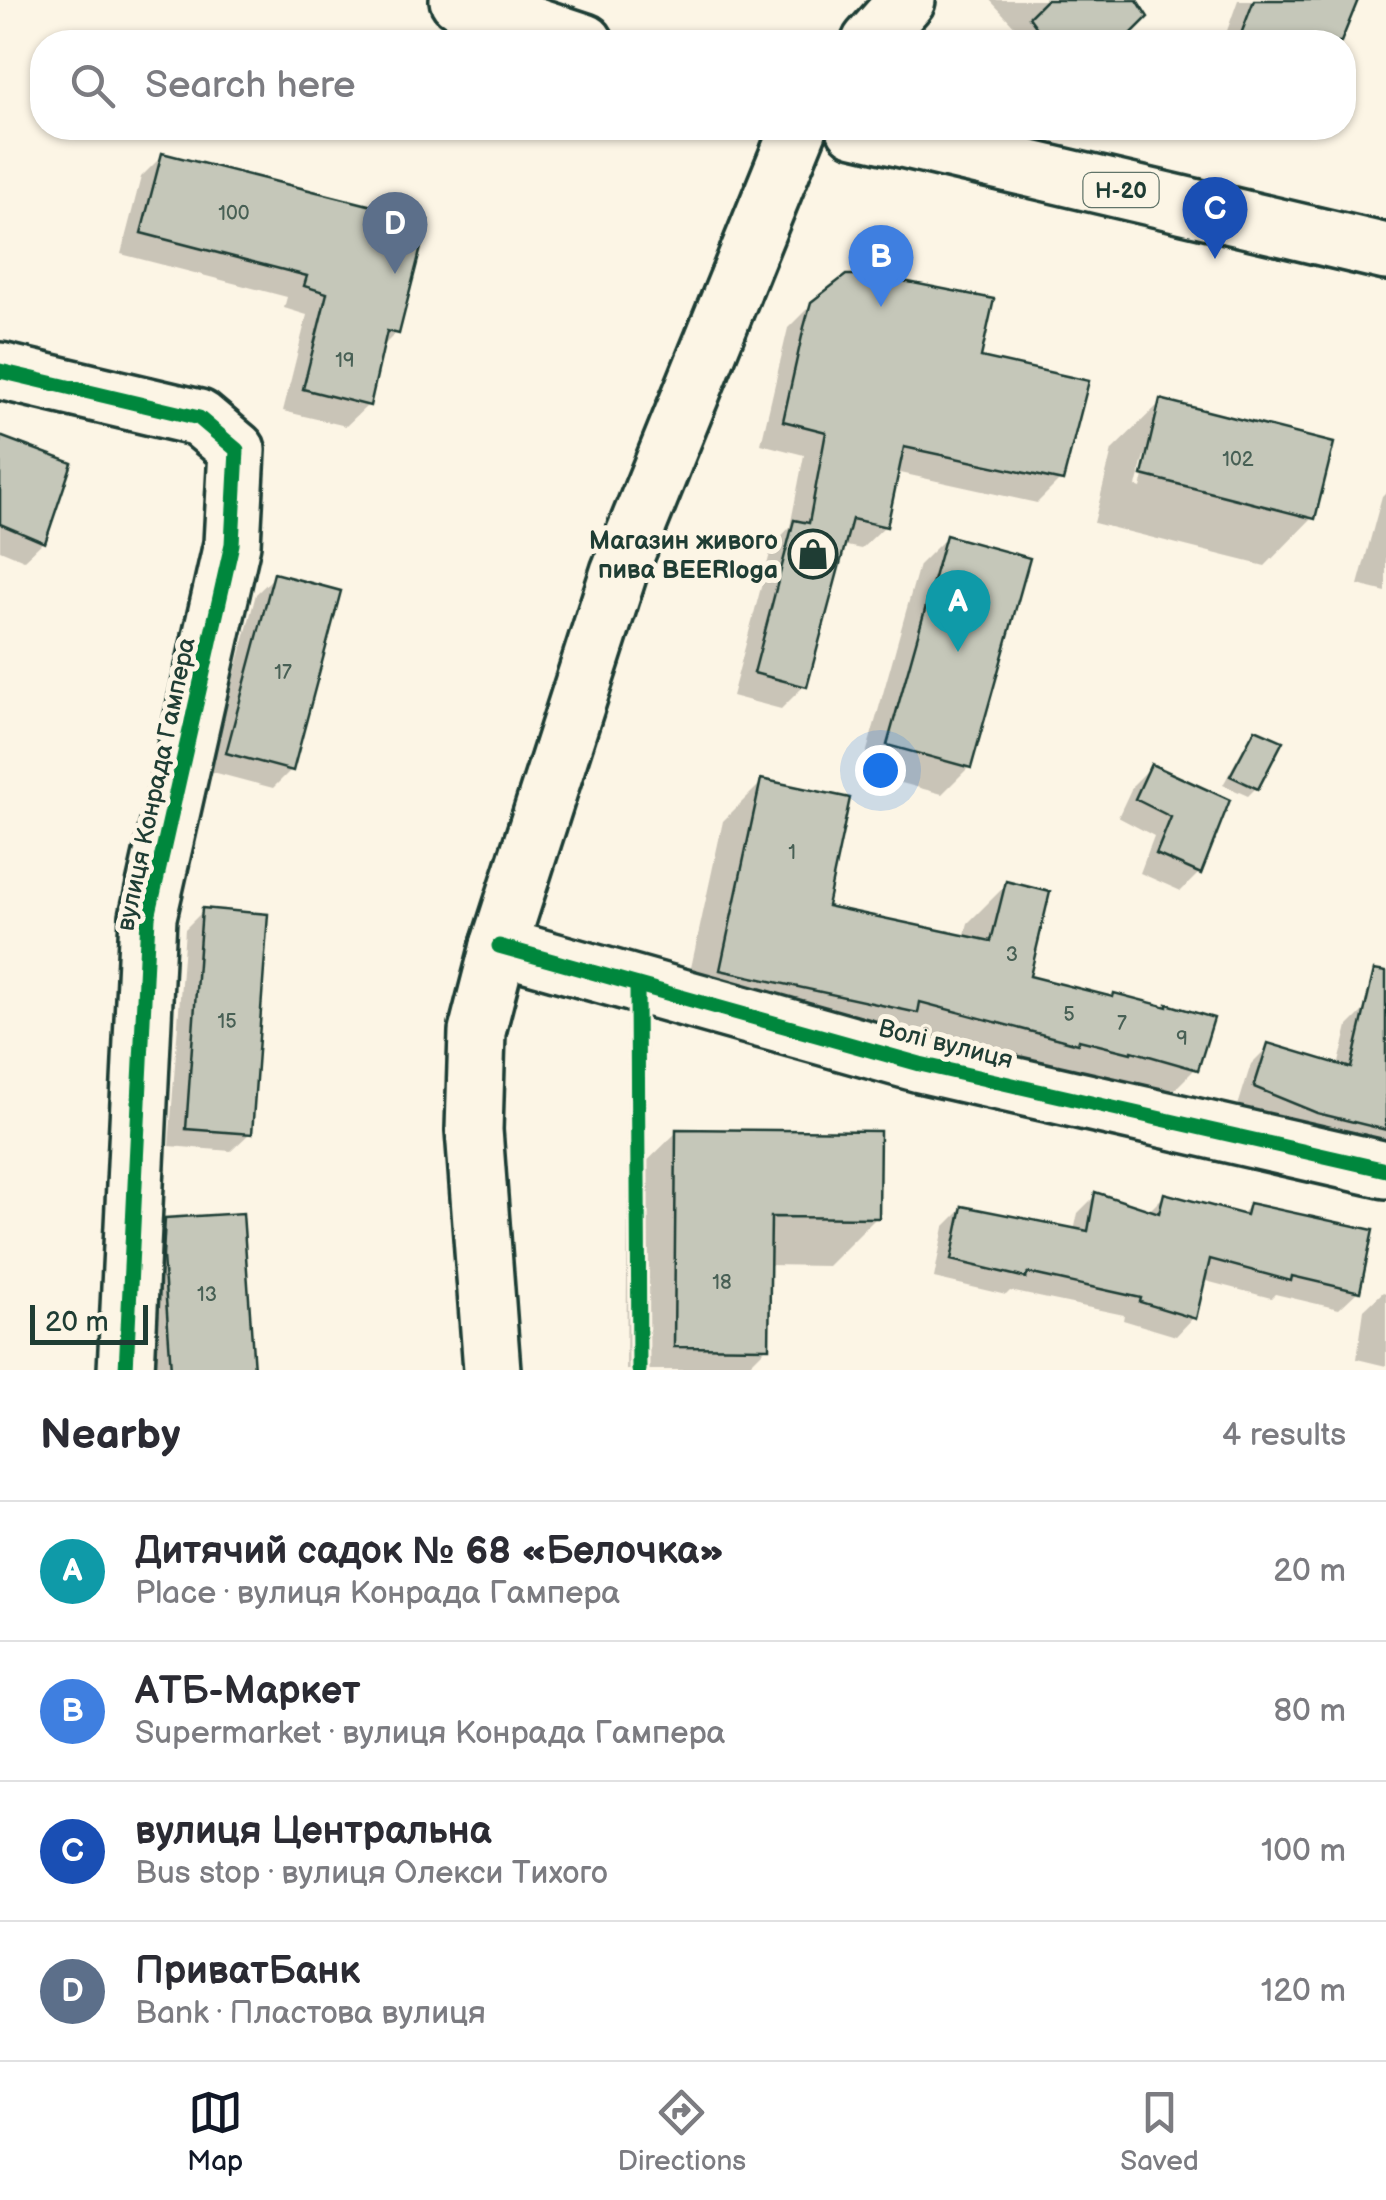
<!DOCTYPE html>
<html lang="en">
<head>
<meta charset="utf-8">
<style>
  :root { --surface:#fff; --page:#f7f7f7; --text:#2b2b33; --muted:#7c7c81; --line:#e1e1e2; --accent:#111827 }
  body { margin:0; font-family:"Balsamiq Sans",sans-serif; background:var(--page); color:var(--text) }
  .scale { position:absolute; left:30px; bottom:25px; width:118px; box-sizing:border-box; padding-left:10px; border:5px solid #1f3d34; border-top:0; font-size:28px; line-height:35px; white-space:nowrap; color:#1f3d34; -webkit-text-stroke:8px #fcf5e5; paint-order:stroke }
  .you { position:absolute; left:880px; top:770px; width:35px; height:35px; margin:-25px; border:8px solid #fff; border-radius:50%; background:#1a73e8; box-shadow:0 0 0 15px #1a73e833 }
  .badge { display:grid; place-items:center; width:65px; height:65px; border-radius:50%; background:var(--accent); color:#fff; font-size:32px; font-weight:700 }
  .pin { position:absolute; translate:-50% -82px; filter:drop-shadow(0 2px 5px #0008) }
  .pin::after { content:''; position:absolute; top:52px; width:35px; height:30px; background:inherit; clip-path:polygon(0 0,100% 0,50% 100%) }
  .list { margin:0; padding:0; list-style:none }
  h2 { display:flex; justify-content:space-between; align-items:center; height:130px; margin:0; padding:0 40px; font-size:42px }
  h2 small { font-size:32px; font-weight:400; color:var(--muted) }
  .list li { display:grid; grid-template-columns:65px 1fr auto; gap:30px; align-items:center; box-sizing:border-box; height:140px; padding:0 40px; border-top:2px solid var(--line) }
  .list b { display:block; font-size:38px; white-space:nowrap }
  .list p { margin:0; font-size:32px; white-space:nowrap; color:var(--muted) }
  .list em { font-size:32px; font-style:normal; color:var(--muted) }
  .icon { flex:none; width:55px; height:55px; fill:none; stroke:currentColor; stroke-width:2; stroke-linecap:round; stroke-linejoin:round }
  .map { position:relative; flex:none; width:1386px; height:1370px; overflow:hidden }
  .search { position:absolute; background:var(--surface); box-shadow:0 2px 8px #0004; left:30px; right:30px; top:30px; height:110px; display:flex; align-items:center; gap:25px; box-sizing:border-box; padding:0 35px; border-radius:40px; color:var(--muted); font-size:38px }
  .sheet { height:690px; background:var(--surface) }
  nav { display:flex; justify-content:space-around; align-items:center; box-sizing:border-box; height:140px; border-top:2px solid var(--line); background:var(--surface); font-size:28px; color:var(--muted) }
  nav a { display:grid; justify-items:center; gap:5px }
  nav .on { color:var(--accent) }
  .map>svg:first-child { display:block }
</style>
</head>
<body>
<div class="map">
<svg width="1386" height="1370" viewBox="0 0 1386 1370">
  <rect width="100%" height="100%" fill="#fcf5e5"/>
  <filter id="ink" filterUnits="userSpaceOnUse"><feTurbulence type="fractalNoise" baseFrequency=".01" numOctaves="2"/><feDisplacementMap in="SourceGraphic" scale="20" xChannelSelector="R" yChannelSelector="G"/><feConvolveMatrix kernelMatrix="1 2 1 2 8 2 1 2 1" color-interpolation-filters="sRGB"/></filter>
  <g filter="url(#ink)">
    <g fill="#0003" fill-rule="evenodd">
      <polygon points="990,0 1134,0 1123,42 1007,42 1019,31"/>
      <polygon points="1238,0 1356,0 1338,42 1245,42 1229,33 1227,37 1235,42 1223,42"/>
      <polygon points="1064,128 1089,128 1074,140"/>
      <polygon points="162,156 397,332 380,349 368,405 346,426 283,411 307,315 284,308 287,297 121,254 141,177"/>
      <polygon points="812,304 978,359 1060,480 1037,503 896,472 885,526 861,549 842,545 805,685 781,709 732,696 772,546 790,527 804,455 761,444 788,328"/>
      <path d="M1161,402L1313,517L1265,566L1094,523L1112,450ZM1144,456H1149L1141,488L1136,486Z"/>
      <polygon points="0,439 43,542 24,560 0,550"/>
      <polygon points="1386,492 1386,592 1358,585 1382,496"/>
      <polygon points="947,537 969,767 942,794 861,772 919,565"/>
      <polygon points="275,576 291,770 273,788 209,771 256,594"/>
      <polygon points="1256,732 1256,788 1248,796 1223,785 1247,741"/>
      <polygon points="1151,767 1199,873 1181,891 1140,873 1154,836 1118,817 1133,785"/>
      <polygon points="762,782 824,908 964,938 968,923 1007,884 1027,978 1111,999 1195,1069 1156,1108 682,1009 723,821"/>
      <polygon points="203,911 250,1133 231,1151 169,1146 185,929"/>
      <polygon points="1366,1008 1386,1013 1386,1152 1298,1130 1238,1106 1251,1064 1269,1046 1338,1067 1348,1026"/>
      <polygon points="677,1132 877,1217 828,1266 768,1265 767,1347 744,1370 626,1370 628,1180"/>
      <polygon points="1096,1195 1148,1212 1164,1196 1239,1216 1249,1206 1358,1291 1339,1309 1275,1294 1271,1298 1202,1280 1194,1317 1176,1336 1123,1320 1124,1315 1010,1291 1006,1295 934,1278 944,1227 962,1209 1074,1231 1078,1213"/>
      <polygon points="166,1220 252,1370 152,1370 147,1239"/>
      <polygon points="1383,1292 1386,1293 1386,1366 1357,1359 1364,1310"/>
    </g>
    <g fill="#c5c7b9" stroke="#1f3d34" stroke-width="2.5">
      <polygon points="1046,0 1137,0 1148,17 1123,42 1047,42 1029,17"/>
      <polygon points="1254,0 1358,0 1341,42 1238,42"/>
      <polygon points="162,153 428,220 399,334 387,331 370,406 303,389 327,293 304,286 307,276 141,233"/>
      <polygon points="846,275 873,275 994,299 981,357 1089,381 1063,481 904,447 887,527 852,519 807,687 754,673 794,520 809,523 826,432 783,421 804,327 811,302"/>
      <polygon points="1160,399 1334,443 1315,519 1142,475"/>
      <polygon points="0,436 72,463 45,543 0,524"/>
      <polygon points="946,535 1030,558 971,768 887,745"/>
      <polygon points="274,573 341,591 293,771 226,753"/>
      <polygon points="1255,729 1283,741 1258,789 1230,776"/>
      <polygon points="1151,764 1230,800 1201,874 1156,854 1171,817 1135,799"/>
      <polygon points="761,779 850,798 827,906 991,941 1006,881 1050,892 1030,976 1113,997 1114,993 1167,1007 1167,1004 1214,1018 1198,1070 1132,1051 1131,1053 1079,1040 1078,1044 920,1002 918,1013 720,970"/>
      <polygon points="202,908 268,914 252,1134 186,1129"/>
      <polygon points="1374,970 1386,972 1386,1130 1317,1113 1254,1087 1268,1043 1351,1068"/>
      <polygon points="676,1129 880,1131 879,1218 771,1217 769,1348 674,1347"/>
      <polygon points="1095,1192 1159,1213 1164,1193 1246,1215 1249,1203 1373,1230 1360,1292 1292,1276 1291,1281 1210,1259 1196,1319 1140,1302 1141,1298 1028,1273 1026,1278 951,1260 962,1206 1088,1231"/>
      <polygon points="243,1213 254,1370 171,1370 163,1256 165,1218"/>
    </g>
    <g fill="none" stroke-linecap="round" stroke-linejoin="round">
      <g stroke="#1f3d34" stroke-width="62">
        <g id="minor">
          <polyline points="870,42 907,0"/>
          <polyline points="0,371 199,418 237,450 232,544 148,917 126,1370"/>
          <polyline points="499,946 920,1064 1386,1170"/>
        </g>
      </g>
      <g stroke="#1f3d34" stroke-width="62">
        <g id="major">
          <polyline points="458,0 585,42"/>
          <polyline points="855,128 1386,252"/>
          <polyline points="492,1370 474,1130 477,1032 499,946 619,572 799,128"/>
        </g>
      </g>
      <use href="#minor" stroke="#fcf5e5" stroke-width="55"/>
      <use href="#major" stroke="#fcf5e5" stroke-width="55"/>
      <g stroke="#fcf5e5" stroke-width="21">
        <g id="cycleway">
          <polyline points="0,371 199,418 237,450 232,544 148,917 126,1370"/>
          <polyline points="499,946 920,1064 1386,1170"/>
          <polyline points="637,985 639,1370"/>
        </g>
      </g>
      <use href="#cycleway" stroke="#00873e" stroke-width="15"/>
    </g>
  </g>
  <defs>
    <g id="shop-ring" transform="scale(2.5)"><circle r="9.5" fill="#fcf5e5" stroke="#1f3d34" stroke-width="1.5"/><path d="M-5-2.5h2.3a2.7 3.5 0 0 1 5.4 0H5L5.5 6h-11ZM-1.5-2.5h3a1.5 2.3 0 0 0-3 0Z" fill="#1f3d34"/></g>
  </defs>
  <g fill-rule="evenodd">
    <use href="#shop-ring" x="813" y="554"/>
  </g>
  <g text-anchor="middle" stroke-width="10" stroke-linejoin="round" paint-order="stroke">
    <g font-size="20" fill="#486055">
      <text x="234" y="220">100</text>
      <text x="345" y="367">19</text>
      <text x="1238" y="466">102</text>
      <text x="283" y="679">17</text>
      <text x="792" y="859">1</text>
      <text x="1012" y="961">3</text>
      <text x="1069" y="1021">5</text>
      <text x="227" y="1028">15</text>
      <text x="1122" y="1030">7</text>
      <text x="1182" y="1045">9</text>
      <text x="722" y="1289">18</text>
      <text x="207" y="1301">13</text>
    </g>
    <rect fill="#fcf5e5" stroke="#617469" stroke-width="2.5" x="1083.5" y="173" width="75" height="34" rx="8"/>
    <g font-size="22" font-weight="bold" fill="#1f3d34">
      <text x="1121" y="198">Н-20</text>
    </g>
    <g font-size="25" font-weight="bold" fill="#1f3d34" stroke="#fcf5e5" text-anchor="end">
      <text x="778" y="549">Магазин живого<tspan x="778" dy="29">пива BEERloga</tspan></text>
    </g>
    <g font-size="25" fill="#1f3d34" stroke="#fcf5e5">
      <text transform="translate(155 784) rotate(-78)" y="9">вулиця Конрада Гампера</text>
      <text transform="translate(946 1043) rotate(14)" y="9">Волі вулиця</text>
    </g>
  </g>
</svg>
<div class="scale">20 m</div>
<div class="you"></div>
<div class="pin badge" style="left:958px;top:652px;background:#0f9aa8">A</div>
<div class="pin badge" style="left:881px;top:307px;background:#3f7fe0">B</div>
<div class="pin badge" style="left:1215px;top:259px;background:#1a4fb4">C</div>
<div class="pin badge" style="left:395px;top:274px;background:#5c6f8a">D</div>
<div class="search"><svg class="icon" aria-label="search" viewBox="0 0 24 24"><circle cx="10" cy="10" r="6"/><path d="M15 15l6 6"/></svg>Search here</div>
</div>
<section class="sheet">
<h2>Nearby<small>4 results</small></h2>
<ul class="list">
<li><span class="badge" style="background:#0f9aa8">A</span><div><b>Дитячий садок № 68 «Белочка»</b><p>Place · вулиця Конрада Гампера</p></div><em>20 m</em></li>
<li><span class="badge" style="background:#3f7fe0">B</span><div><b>АТБ-Маркет</b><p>Supermarket · вулиця Конрада Гампера</p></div><em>80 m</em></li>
<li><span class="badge" style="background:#1a4fb4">C</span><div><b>вулиця Центральна</b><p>Bus stop · вулиця Олекси Тихого</p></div><em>100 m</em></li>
<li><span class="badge" style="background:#5c6f8a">D</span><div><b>ПриватБанк</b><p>Bank · Пластова вулиця</p></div><em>120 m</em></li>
</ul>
</section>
<nav>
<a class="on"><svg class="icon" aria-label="map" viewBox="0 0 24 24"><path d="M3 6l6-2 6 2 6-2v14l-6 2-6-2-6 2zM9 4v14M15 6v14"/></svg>Map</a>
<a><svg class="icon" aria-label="directions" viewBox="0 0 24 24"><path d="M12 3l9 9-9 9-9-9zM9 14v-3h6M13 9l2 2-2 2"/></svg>Directions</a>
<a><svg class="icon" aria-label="saved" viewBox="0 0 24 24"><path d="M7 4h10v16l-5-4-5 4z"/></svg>Saved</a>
</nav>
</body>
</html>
